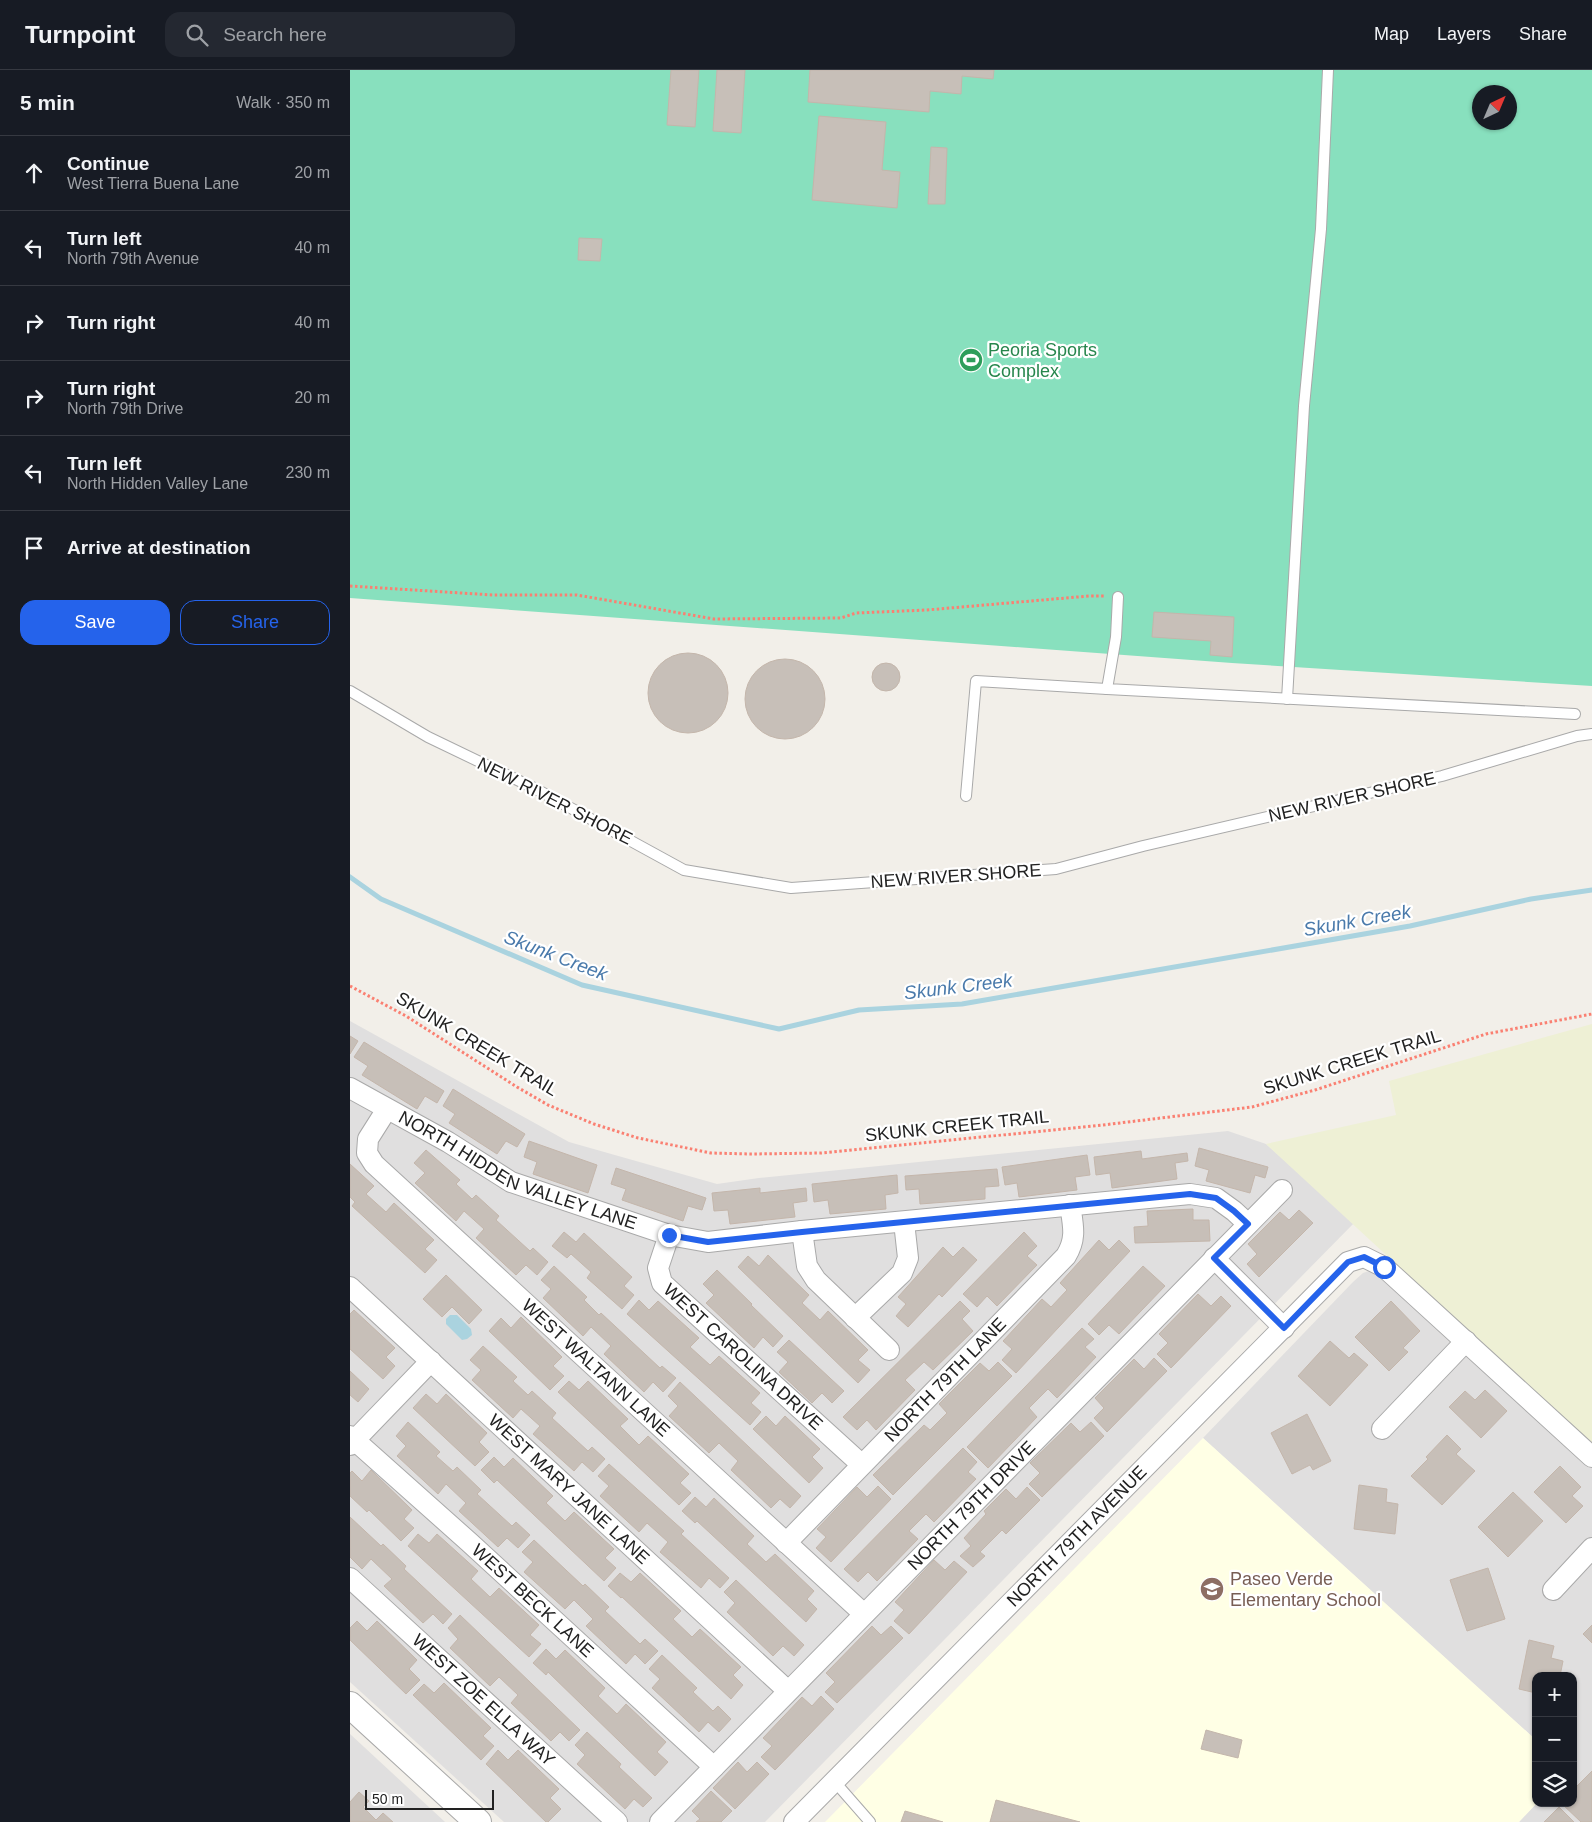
<!DOCTYPE html>
<html lang="en">
<head>
<meta charset="utf-8">
<style>
  :root { --surface:#171b24; --page:#242831; --text:#f1f3f6; --muted:#9ea1a6; --line:#363941; --accent:#2563eb }
  body { margin:0; font-family:Helvetica,sans-serif; background:var(--page); color:var(--text) }
  .controls { position:absolute; right:15px; bottom:15px; display:grid; overflow:hidden; border-radius:10px; box-shadow:0 1px 4px #0004 }
  .controls button { width:45px; height:45px; display:grid; place-items:center; padding:0; border:0; border-bottom:1px solid var(--line); background:var(--surface); color:var(--text); font:25px sans-serif }
  .compass { position:absolute; left:1122px; top:15px; width:45px; height:45px; border-radius:50%; background:var(--surface); box-shadow:0 1px 4px #0004; rotate:44deg }
  .scale { position:absolute; left:15px; bottom:12px; width:129px; box-sizing:border-box; padding-left:5px; border:2px solid #222; border-top:0; font-size:14px; line-height:18px; white-space:nowrap; color:#222; -webkit-text-stroke:4px #fff; paint-order:stroke }
  .stop { position:absolute; width:15px; height:15px; margin:-11px; border:4px solid #2563eb; border-radius:50%; background:#fff }
  .stop.end { background:#2563eb; border-color:#fff; box-shadow:0 1px 5px #0008 }
  .list { margin:0; padding:0; list-style:none }
  h2 { display:flex; justify-content:space-between; align-items:center; height:65px; margin:0; padding:0 20px; font-size:21px }
  h2 small { font-size:16px; font-weight:400; color:var(--muted) }
  .list li { display:grid; grid-template-columns:32px 1fr auto; gap:15px; align-items:center; box-sizing:border-box; height:75px; padding:0 20px; border-top:1px solid var(--line) }
  .list b { display:block; font-size:19px; white-space:nowrap }
  .list p { margin:0; font-size:16px; white-space:nowrap; color:var(--muted) }
  .list em { font-size:16px; font-style:normal; color:var(--muted) }
  .actions { display:flex; gap:10px; padding:15px 20px }
  .actions a { flex:1; padding:11px 0; border:1px solid var(--accent); border-radius:15px; text-align:center; font-size:18px; color:var(--accent) }
  .actions .main { background:var(--accent); color:#fff }
  .icon { flex:none; width:28px; height:28px; fill:none; stroke:currentColor; stroke-width:2; stroke-linecap:round; stroke-linejoin:round }
  .map { position:relative; flex:none; width:1242px; height:1752px; overflow:hidden }
  header { display:flex; align-items:center; gap:30px; box-sizing:border-box; height:70px; padding:0 25px; background:var(--surface); border-bottom:1px solid var(--line) }
  header strong { font-size:24px }
  nav { display:flex; gap:28px; margin-inline-start:auto; font-size:18px }
  .search { width:350px; height:45px; background:var(--page); display:flex; align-items:center; gap:12px; box-sizing:border-box; padding:0 18px; border-radius:15px; color:var(--muted); font-size:19px }
  main { display:flex }
  aside { flex:1; background:var(--surface) }
  .map>svg:first-child { display:block }
</style>
</head>
<body>
<header>
<strong>Turnpoint</strong>
<div class="search"><svg class="icon" aria-label="search" viewBox="0 0 24 24"><circle cx="10" cy="10" r="6"/><path d="M15 15l6 6"/></svg>Search here</div>
<nav><a>Map</a><a>Layers</a><a>Share</a></nav>
</header>
<main>
<aside>
<h2>5 min<small>Walk · 350 m</small></h2>
<ul class="list">
<li><svg class="icon" aria-label="ahead" viewBox="0 0 24 24"><path d="M12 20V5M6 11l6-6 6 6"/></svg><div><b>Continue</b><p>West Tierra Buena Lane</p></div><em>20 m</em></li>
<li><svg class="icon" aria-label="left" viewBox="0 0 24 24"><path d="M17 20v-9H6M10 6l-5 5 5 5"/></svg><div><b>Turn left</b><p>North 79th Avenue</p></div><em>40 m</em></li>
<li><svg class="icon" aria-label="right" viewBox="0 0 24 24"><path d="M7 20v-9h11M14 6l5 5-5 5"/></svg><div><b>Turn right</b></div><em>40 m</em></li>
<li><svg class="icon" aria-label="right" viewBox="0 0 24 24"><path d="M7 20v-9h11M14 6l5 5-5 5"/></svg><div><b>Turn right</b><p>North 79th Drive</p></div><em>20 m</em></li>
<li><svg class="icon" aria-label="left" viewBox="0 0 24 24"><path d="M17 20v-9H6M10 6l-5 5 5 5"/></svg><div><b>Turn left</b><p>North Hidden Valley Lane</p></div><em>230 m</em></li>
<li><svg class="icon" aria-label="arrive" viewBox="0 0 24 24"><path d="M6 21V4h12l-3 4 3 4H6"/></svg><div><b>Arrive at destination</b></div></li>
</ul>
<div class="actions"><a class="main">Save</a><a>Share</a></div>
</aside>
<div class="map">
<svg width="1242" height="1752" viewBox="0 0 1242 1752">
  <rect width="100%" height="100%" fill="#f2efe9"/>
  <g fill="#e0dfdf">
    <polygon points="0,951 219,1072 367,1114 409,1108 878,1061 916,1074 1004,1153 415,1752 154,1752 0,1612"/>
    <polygon points="1019,1201 1027,1201 1242,1396 1242,1752 1169,1752 1187,1733 1223,1733 1223,1606 1186,1606 1186,1670 853,1368 1003,1212 1013,1203"/>
    <polygon points="0,1664 95,1752 0,1752"/>
  </g>
  <polygon fill="#ffffe5" points="853,1368 1186,1670 1186,1733 1187,1733 1169,1752 475,1752"/>
  <polygon fill="#eef0d5" points="1242,954 1242,1375 916,1074 1046,1045 1039,1011"/>
  <path fill="#88e0be" fill-rule="evenodd" d="M0,0H1242V616L882,593L0,528ZM1130,22H1160V52H1130Z"/>
  <polygon fill="#aad3df" points="100,1245 107,1245 121,1259 122,1265 117,1269 112,1270 96,1254 96,1249"/>
  <g fill="none" stroke-linecap="round" stroke-linejoin="round">
    <polyline stroke="#aad3df" stroke-width="5" points="0,807 31,829 232,915 429,959 509,940 612,934 1060,856 1181,829 1242,820"/>
  </g>
  <g fill="#c7bfb8" stroke="#c4b6ab">
    <polygon points="321,0 349,0 345,57 317,55"/>
    <polygon points="367,0 395,0 391,63 363,61"/>
    <polygon points="460,0 644,0 643,9 612,6 611,24 580,21 579,42 458,32"/>
    <polygon points="469,46 536,52 532,100 550,102 547,138 462,130"/>
    <polygon points="581,77 597,78 595,134 578,134"/>
    <polygon points="229,168 252,169 250,191 228,190"/>
    <polygon points="804,542 884,547 882,587 860,585 861,571 802,567"/>
    <circle cx="338" cy="623" r="40"/>
    <circle cx="435" cy="629" r="40"/>
    <circle cx="536" cy="607" r="14"/>
    <polygon points="0,966 8,971 0,984"/>
    <polygon points="14,972 94,1021 87,1033 75,1026 67,1039 12,1005 18,996 4,987"/>
    <polygon points="103,1019 175,1064 167,1077 156,1071 147,1084 99,1053 105,1044 93,1036"/>
    <polygon points="179,1071 247,1095 238,1123 183,1104 187,1092 174,1087"/>
    <polygon points="849,1078 918,1097 915,1108 905,1105 900,1123 856,1111 859,1100 845,1096"/>
    <polygon points="76,1080 110,1110 106,1114 122,1129 126,1125 149,1146 146,1150 180,1181 183,1178 198,1192 187,1205 176,1195 166,1205 126,1168 134,1159 114,1141 106,1151 65,1113 75,1103 64,1093"/>
    <polygon points="791,1081 792,1089 837,1083 838,1091 825,1093 827,1109 762,1118 760,1103 746,1105 744,1087"/>
    <polygon points="737,1085 740,1105 725,1107 727,1120 669,1127 667,1113 655,1115 652,1097"/>
    <polygon points="0,1094 24,1116 16,1124 36,1142 44,1133 84,1170 75,1179 87,1190 75,1203 2,1136 5,1132 0,1127"/>
    <polygon points="266,1098 356,1128 352,1140 338,1136 333,1151 272,1130 276,1119 261,1114"/>
    <polygon points="647,1099 649,1116 635,1117 635,1129 570,1134 569,1119 556,1120 555,1106"/>
    <polygon points="547,1105 548,1123 535,1125 536,1139 480,1144 478,1130 464,1132 462,1114"/>
    <polygon points="410,1118 410,1123 456,1118 457,1131 443,1133 445,1147 380,1154 378,1140 364,1141 362,1123"/>
    <polygon points="843,1139 843,1150 859,1150 860,1171 785,1173 784,1157 798,1156 797,1141"/>
    <polygon points="949,1140 963,1153 909,1207 897,1194 907,1184 898,1174 930,1142 939,1150"/>
    <polygon points="214,1162 226,1172 234,1163 282,1207 274,1216 284,1225 272,1239 237,1208 241,1202 221,1184 217,1188 202,1176"/>
    <polygon points="674,1162 687,1176 677,1186 687,1195 647,1236 637,1226 627,1237 613,1224"/>
    <polygon points="749,1170 759,1180 769,1170 780,1181 666,1303 652,1290 662,1279 653,1271 692,1229 701,1237 717,1220 710,1213"/>
    <polygon points="593,1177 603,1187 613,1177 627,1190 592,1227 589,1224 558,1257 546,1246 556,1234 548,1227"/>
    <polygon points="418,1185 459,1225 452,1233 470,1250 478,1241 518,1280 508,1290 520,1300 508,1313 388,1197 398,1186 409,1196"/>
    <polygon points="204,1196 237,1227 234,1230 249,1245 251,1243 310,1298 312,1296 326,1308 313,1322 303,1312 294,1322 254,1284 261,1276 241,1257 233,1266 193,1228 201,1219 191,1210"/>
    <polygon points="793,1196 815,1216 769,1264 759,1255 749,1265 738,1254"/>
    <polygon points="367,1200 402,1234 401,1235 433,1266 423,1277 413,1267 404,1278 356,1233 364,1225 353,1214"/>
    <polygon points="96,1205 132,1240 119,1254 102,1237 92,1247 73,1229"/>
    <polygon points="848,1224 861,1236 871,1226 881,1236 821,1298 807,1284 818,1273 809,1264"/>
    <polygon points="289,1230 299,1240 308,1231 349,1268 340,1277 360,1295 369,1286 410,1323 401,1333 411,1342 400,1355 277,1244"/>
    <polygon points="610,1231 620,1241 612,1249 623,1261 583,1300 574,1292 555,1310 565,1320 526,1360 517,1350 507,1360 493,1347"/>
    <polygon points="1041,1231 1070,1261 1053,1278 1058,1282 1039,1301 1005,1267"/>
    <polygon points="4,1240 45,1278 36,1287 45,1296 33,1309 0,1279 0,1244"/>
    <polygon points="171,1247 212,1287 203,1296 214,1306 200,1320 139,1261 151,1248 161,1258"/>
    <polygon points="732,1258 744,1269 735,1277 746,1287 707,1328 698,1319 679,1338 687,1347 638,1398 617,1377"/>
    <polygon points="439,1270 494,1321 482,1333 472,1323 462,1333 429,1302 438,1292 427,1282"/>
    <polygon points="980,1271 999,1288 1004,1283 1018,1295 980,1336 948,1306"/>
    <polygon points="133,1276 167,1307 163,1311 178,1325 182,1321 206,1343 202,1348 238,1381 242,1377 255,1389 243,1402 232,1392 224,1401 183,1364 190,1356 171,1339 163,1348 122,1310 131,1300 120,1290"/>
    <polygon points="804,1288 817,1301 757,1362 744,1348 754,1338 745,1328 784,1289 794,1299"/>
    <polygon points="648,1292 662,1306 543,1425 523,1405 574,1355 580,1360 597,1343 589,1334 630,1293 639,1301"/>
    <polygon points="0,1301 19,1319 8,1332 0,1325"/>
    <polygon points="219,1311 229,1320 238,1311 278,1349 270,1356 289,1375 298,1366 339,1404 330,1413 341,1423 329,1435 208,1322"/>
    <polygon points="330,1312 451,1426 440,1438 430,1429 421,1438 381,1400 388,1391 369,1373 359,1383 319,1346 328,1336 318,1326"/>
    <polygon points="1135,1320 1157,1341 1131,1368 1099,1337 1115,1321 1125,1330"/>
    <polygon points="76,1324 87,1334 96,1324 137,1363 129,1372 139,1382 125,1396 63,1338"/>
    <polygon points="957,1344 981,1391 963,1400 960,1395 942,1404 921,1363"/>
    <polygon points="416,1346 426,1356 435,1346 470,1379 462,1387 473,1398 459,1413 403,1359"/>
    <polygon points="58,1352 90,1382 86,1386 103,1401 107,1397 131,1420 127,1424 162,1456 166,1452 180,1465 168,1478 157,1468 148,1477 109,1441 116,1433 96,1414 88,1424 47,1386 56,1376 46,1366"/>
    <polygon points="741,1352 754,1366 692,1427 679,1414 690,1403 680,1393 721,1353 730,1362"/>
    <polygon points="1097,1365 1111,1379 1106,1384 1125,1401 1092,1435 1061,1406 1078,1389 1076,1387"/>
    <polygon points="613,1378 627,1392 618,1402 626,1409 584,1452 576,1444 559,1461 568,1469 527,1511 518,1502 508,1512 494,1499"/>
    <polygon points="144,1387 154,1397 163,1388 203,1426 196,1433 215,1451 224,1442 264,1479 255,1488 266,1498 254,1511 147,1410 144,1413 131,1400"/>
    <polygon points="259,1394 334,1461 331,1464 379,1508 370,1518 359,1508 351,1518 310,1482 318,1472 297,1453 289,1462 250,1426 259,1416 248,1406"/>
    <polygon points="1210,1396 1231,1417 1222,1426 1233,1436 1216,1453 1184,1422"/>
    <polygon points="21,1400 62,1440 54,1449 64,1458 51,1471 19,1440 17,1442 0,1426 0,1403 2,1401 12,1411"/>
    <polygon points="1009,1415 1037,1419 1036,1432 1048,1434 1045,1464 1004,1459"/>
    <polygon points="528,1416 541,1429 481,1492 466,1478 476,1467 467,1459 507,1417 517,1427"/>
    <polygon points="677,1417 690,1430 656,1464 652,1460 630,1482 635,1486 623,1497 610,1486 621,1476 614,1468 636,1444 634,1441 656,1419 666,1429"/>
    <polygon points="1163,1422 1193,1451 1158,1487 1128,1457"/>
    <polygon points="345,1427 356,1437 364,1428 404,1466 397,1474 416,1492 425,1484 464,1521 457,1529 467,1539 456,1552 347,1451 345,1453 332,1441"/>
    <polygon points="0,1447 31,1476 33,1474 56,1496 54,1499 102,1544 93,1554 83,1544 73,1553 34,1516 42,1509 21,1489 12,1499 0,1487"/>
    <polygon points="68,1464 79,1473 87,1464 128,1501 121,1509 140,1527 149,1518 189,1555 180,1565 191,1574 179,1587 58,1476"/>
    <polygon points="184,1470 233,1516 235,1514 259,1537 255,1541 290,1574 295,1569 308,1581 295,1594 285,1584 276,1594 236,1556 243,1549 224,1530 215,1539 174,1502 183,1492 172,1482"/>
    <polygon points="584,1490 595,1500 604,1491 617,1502 559,1564 544,1551 554,1540 545,1532"/>
    <polygon points="1138,1498 1155,1549 1117,1561 1100,1510"/>
    <polygon points="270,1503 281,1512 290,1503 331,1541 323,1549 342,1567 350,1559 391,1597 383,1605 393,1615 381,1629 272,1527 271,1528 258,1516"/>
    <polygon points="386,1510 454,1575 444,1586 433,1576 423,1586 377,1542 385,1533 374,1522"/>
    <polygon points="110,1545 230,1660 219,1671 210,1662 201,1671 161,1633 168,1625 149,1607 140,1616 100,1578 108,1569 98,1558"/>
    <polygon points="7,1551 17,1561 27,1551 67,1590 59,1599 70,1610 56,1624 0,1570 0,1558"/>
    <polygon points="1242,1555 1242,1573 1233,1564"/>
    <polygon points="522,1556 531,1565 541,1556 553,1568 487,1633 475,1622 485,1612 476,1603"/>
    <polygon points="1179,1570 1204,1576 1201,1588 1213,1591 1210,1606 1186,1606 1186,1623 1169,1619"/>
    <polygon points="196,1579 206,1589 215,1580 255,1618 248,1626 267,1644 276,1634 316,1672 307,1682 318,1692 305,1706 198,1602 196,1605 183,1593"/>
    <polygon points="312,1585 347,1618 343,1622 363,1641 368,1636 381,1649 369,1662 358,1652 349,1662 302,1618 310,1609 299,1599"/>
    <polygon points="94,1613 141,1658 133,1666 144,1676 131,1690 63,1625 74,1614 84,1623"/>
    <polygon points="471,1626 484,1639 425,1700 411,1687 422,1676 413,1668 452,1627 462,1636"/>
    <polygon points="856,1660 892,1670 888,1688 851,1679"/>
    <polygon points="237,1662 271,1694 269,1697 302,1728 293,1737 284,1729 275,1739 227,1694 235,1685 225,1675"/>
    <polygon points="148,1680 158,1690 168,1680 209,1719 200,1728 211,1739 198,1752 196,1752 136,1694"/>
    <polygon points="388,1692 397,1702 407,1692 419,1704 385,1739 363,1718"/>
    <polygon points="1242,1701 1242,1752 1231,1752 1211,1733 1223,1733 1223,1720"/>
    <polygon points="361,1721 382,1741 371,1752 346,1752 350,1749 342,1741"/>
    <polygon points="9,1722 19,1731 13,1737 26,1750 33,1743 43,1752 0,1752 0,1732"/>
    <polygon points="646,1730 730,1752 640,1752"/>
    <polygon points="1209,1737 1224,1752 1194,1752"/>
    <polygon points="555,1741 593,1752 551,1752"/>
  </g>
  <g fill="none" stroke-linecap="round" stroke-linejoin="round">
    <g stroke="#a9a9a9" stroke-width="12">
      <g id="service">
        <polyline points="768,527 766,567 757,619 1225,644"/>
        <polyline points="0,621 78,667 186,719 334,800 441,818 706,799 793,776 1092,706 1227,666 1242,664"/>
        <polyline points="937,629 954,336 971,159 978,0"/>
        <polyline points="616,726 626,611 757,619"/>
        <polyline points="485,1712 520,1752"/>
      </g>
    </g>
    <g stroke="#a9a9a9" stroke-width="22">
      <g id="minor">
        <path id="s1" d="M0,1018L98,1072L161,1112L319,1165L358,1172L452,1161L840,1124L866,1128L884,1141L898,1154"/>
        <path id="s2" d="M37,1039L18,1069L17,1083L24,1094L514,1544"/>
        <polyline points="452,1161 457,1196 466,1210 539,1280"/>
        <path id="s3" d="M319,1165L308,1198L312,1213L511,1394"/>
        <polyline points="864,1188 934,1258"/>
        <path id="s4" d="M0,1217L438,1621"/>
        <polyline points="505,1248 552,1203 558,1188 554,1152"/>
        <polyline points="1032,1359 1116,1271"/>
        <path id="s5" d="M0,1366L119,1472L364,1697"/>
        <polyline points="0,1375 81,1291"/>
        <path id="s6" d="M436,1473L716,1186C727,1168 723,1155 720,1135"/>
        <path id="s7" d="M0,1508L267,1752"/>
        <polyline points="1203,1520 1242,1478"/>
        <path id="s8" d="M310,1752L932,1120"/>
        <path id="s9" d="M444,1752L998,1192L1014,1187L1034,1197L1242,1387"/>
      </g>
    </g>
    <g stroke="#a9a9a9" stroke-width="28">
      <polyline id="tertiary" points="0,1635 128,1752"/>
    </g>
    <g stroke="#fa8072" stroke-width="3" stroke-dasharray="2.5 2.5" stroke-linecap="butt">
      <polyline points="0,516 143,525 227,525 364,549 491,548 506,543 577,540 739,526 755,526"/>
      <polyline points="0,916 56,946 167,1017 198,1035 244,1054 288,1068 361,1083 401,1084 471,1083 753,1055 902,1037 965,1020 1136,964 1242,944"/>
    </g>
    <use href="#service" stroke="#fff" stroke-width="10"/>
    <use href="#minor" stroke="#fff" stroke-width="20"/>
    <use href="#tertiary" stroke="#fff" stroke-width="26"/>
  </g>
  <g fill="none" stroke-linecap="round" stroke-linejoin="round">
    <polyline stroke="#2563eb" stroke-width="6" points="319,1165 358,1172 452,1162 840,1124 866,1128 884,1141 898,1154 864,1188 934,1258 998,1192 1014,1187 1034,1197"/>
  </g>
  <defs>
    <g id="stadium-disc" transform="scale(1.25)"><circle r="9.5" fill="#2e9e5b" stroke="#fff"/><path d="M0-5a6.5 5 0 1 0 0 10a6.5 5 0 1 0 0-10ZM-3.5-1.8h7v3.6h-7Z" fill="#fff"/></g>
    <g id="school-disc" transform="scale(1.25)"><circle r="9.5" fill="#8d6e63" stroke="#fff"/><path d="M0-5L7-2L0 1L-7-2ZM-4 1L0 2.5L4 1V4Q0 6-4 4Z" fill="#fff"/></g>
  </defs>
  <g fill-rule="evenodd">
    <use href="#stadium-disc" x="621" y="290"/>
    <use href="#school-disc" x="862" y="1519"/>
  </g>
  <g text-anchor="middle" stroke-width="4.5" stroke-linejoin="round" paint-order="stroke">
    <g font-size="18" fill="#27864d" stroke="#fff" text-anchor="start">
      <text x="638" y="286">Peoria Sports<tspan x="638" dy="21">Complex</tspan></text>
    </g>
    <g font-size="18" fill="#222" stroke="#fff">
      <text transform="translate(1002 727) rotate(-13)" y="6">NEW RIVER SHORE</text>
      <text transform="translate(205 731) rotate(27)" y="6">NEW RIVER SHORE</text>
      <text transform="translate(606 806) rotate(-4)" y="6">NEW RIVER SHORE</text>
      <text transform="translate(127 974) rotate(31)" y="6">SKUNK CREEK TRAIL</text>
      <text transform="translate(1002 992) rotate(-17)" y="6">SKUNK CREEK TRAIL</text>
      <text transform="translate(607 1056) rotate(-6)" y="6">SKUNK CREEK TRAIL</text>
      <text dy="6" stroke="none"><textPath href="#s1" startOffset="188">NORTH HIDDEN VALLEY LANE</textPath></text>
      <text dy="6" stroke="none"><textPath href="#s3" startOffset="160">WEST CAROLINA DRIVE</textPath></text>
      <text dy="6" stroke="none"><textPath href="#s2" startOffset="364">WEST WALTANN LANE</textPath></text>
      <text dy="6" stroke="none"><textPath href="#s6" startOffset="228">NORTH 79TH LANE</textPath></text>
      <text dy="6" stroke="none"><textPath href="#s4" startOffset="298">WEST MARY JANE LANE</textPath></text>
      <text dy="6" stroke="none"><textPath href="#s8" startOffset="444">NORTH 79TH DRIVE</textPath></text>
      <text dy="6" stroke="none"><textPath href="#s9" startOffset="402">NORTH 79TH AVENUE</textPath></text>
      <text dy="6" stroke="none"><textPath href="#s5" startOffset="246">WEST BECK LANE</textPath></text>
      <text dy="6" stroke="none"><textPath href="#s7" startOffset="181">WEST ZOE ELLA WAY</textPath></text>
    </g>
    <g font-size="18" fill="#785e54" stroke="#fff" text-anchor="start">
      <text x="880" y="1515">Paseo Verde<tspan x="880" dy="21">Elementary School</tspan></text>
    </g>
    <g font-size="19" font-style="italic" fill="#4a7aab" stroke="#fff">
      <text transform="translate(1007 850) rotate(-10)" y="7">Skunk Creek</text>
      <text transform="translate(206 885) rotate(21)" y="7">Skunk Creek</text>
      <text transform="translate(608 916) rotate(-7)" y="7">Skunk Creek</text>
    </g>
  </g>
</svg>
<div class="controls">
<button>+</button>
<button>−</button>
<button><svg class="icon" aria-label="layers" viewBox="0 0 24 24"><path d="M12 4l9 5-9 5-9-5zM3 14l9 5 9-5"/></svg></button>
</div>
<svg class="compass" viewBox="-18 -18 36 36"><path d="M0-13l5 13h-10z" fill="#e53935"/><path d="M0 13l5-13h-10z" fill="#9ea1a6"/></svg>
<div class="scale">50 m</div>
<div class="stop" style="left:1034px;top:1197px"></div>
<div class="stop end" style="left:319px;top:1165px"></div>
</div>
</main>
</body>
</html>
